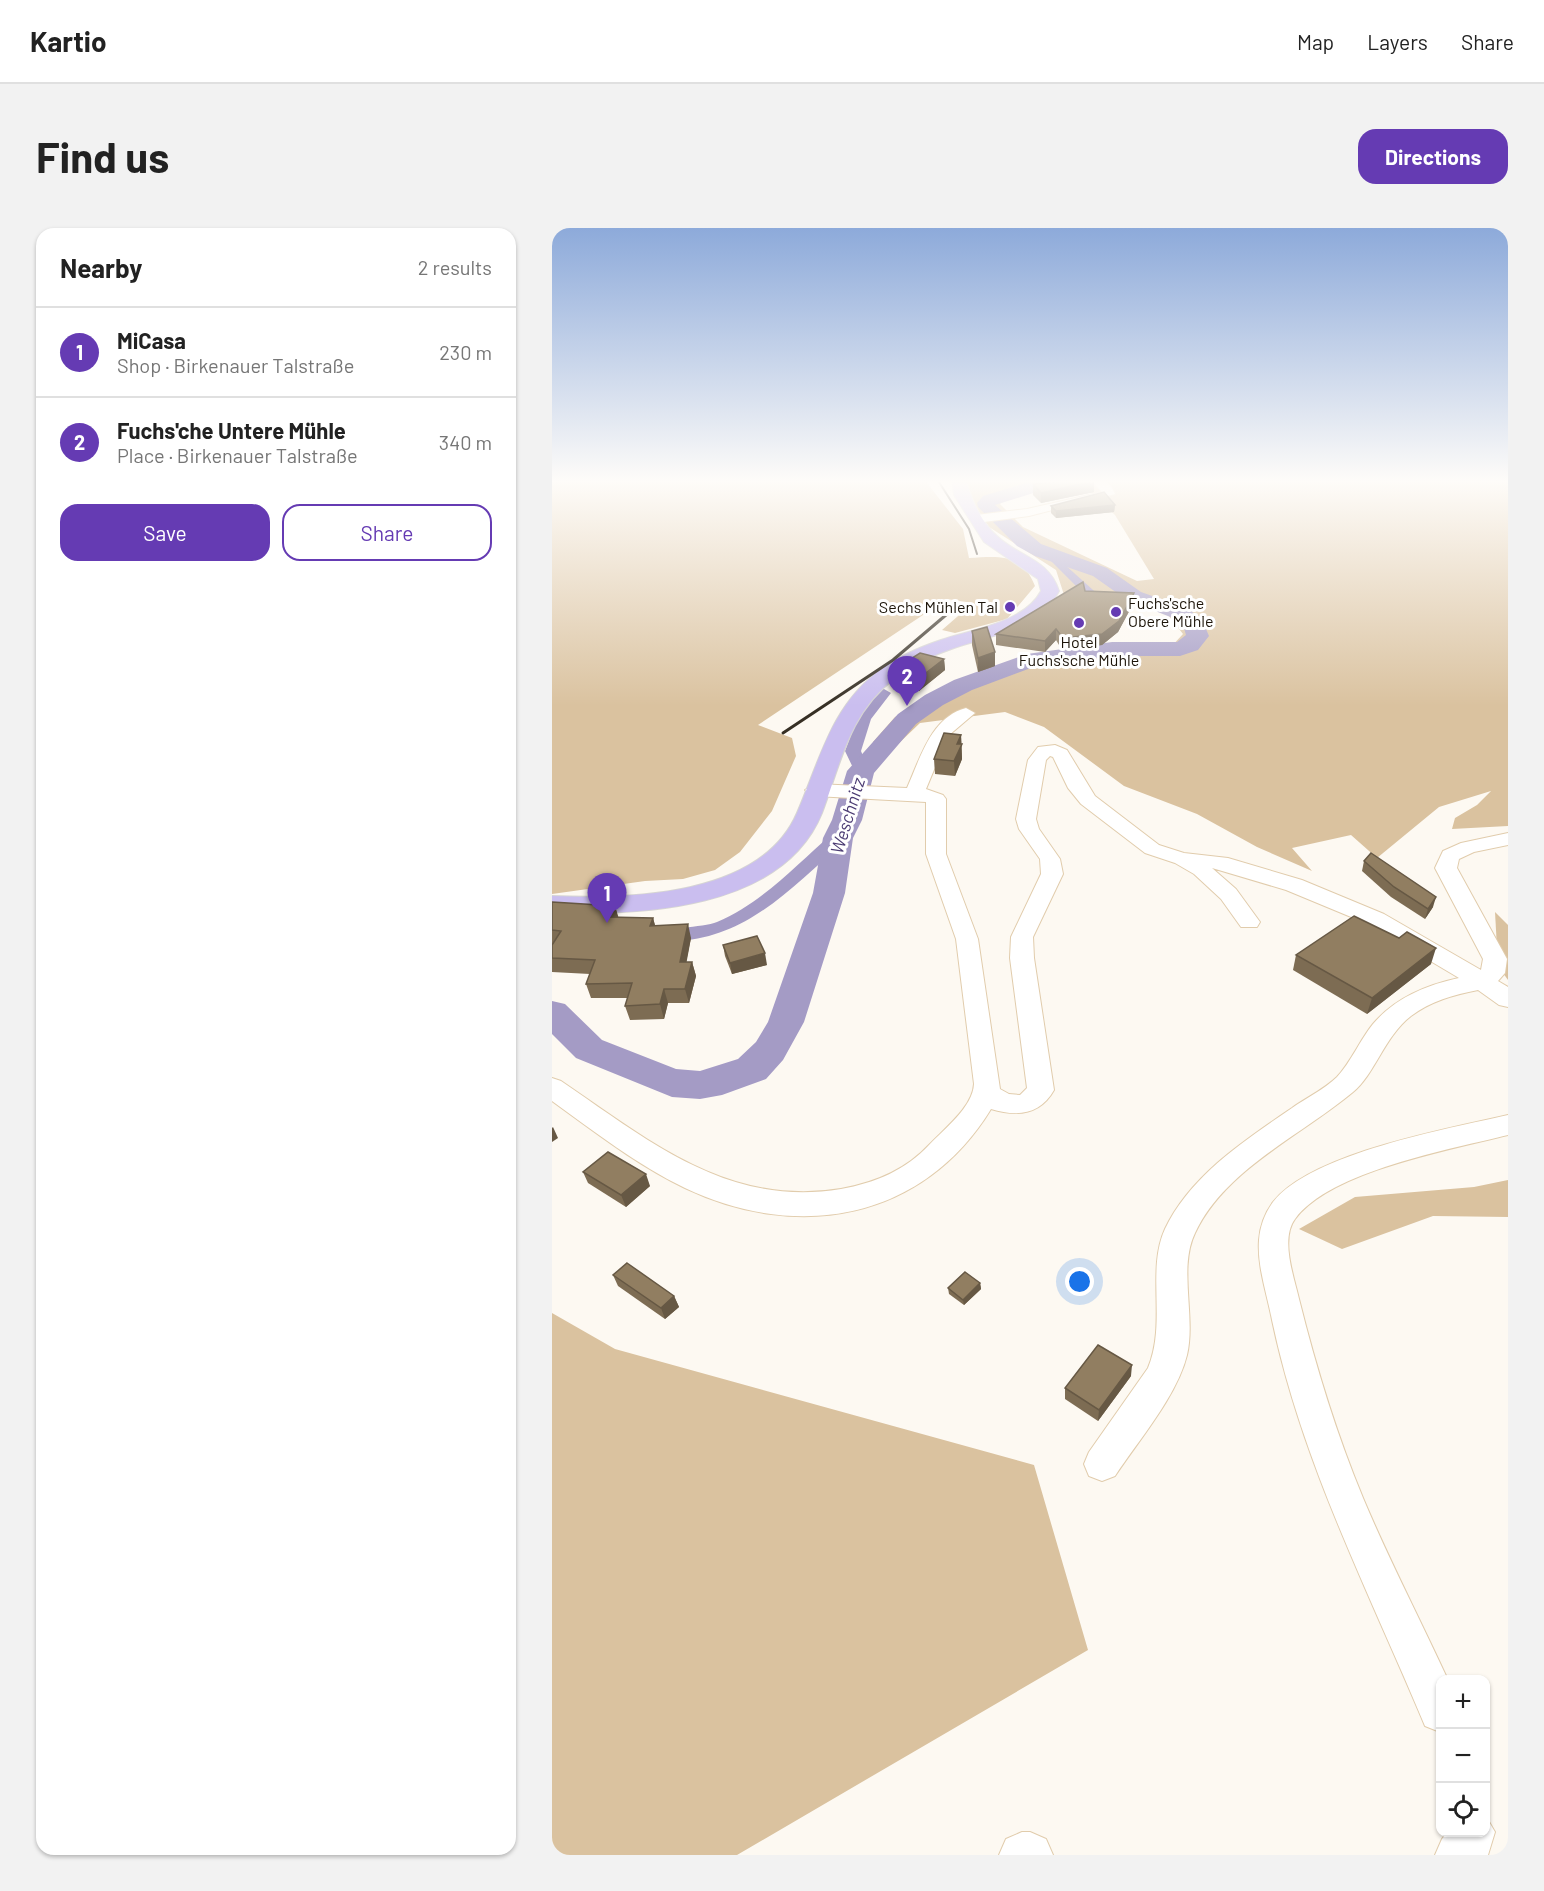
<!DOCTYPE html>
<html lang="en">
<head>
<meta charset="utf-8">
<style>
  :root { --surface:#fff; --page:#f2f2f2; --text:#222; --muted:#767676; --line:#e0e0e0; --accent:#653bb3 }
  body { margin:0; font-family:Barlow,sans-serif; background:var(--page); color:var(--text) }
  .controls { position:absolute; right:18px; bottom:18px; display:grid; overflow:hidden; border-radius:12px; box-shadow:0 2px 4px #0004 }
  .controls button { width:54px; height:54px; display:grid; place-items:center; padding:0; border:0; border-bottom:2px solid var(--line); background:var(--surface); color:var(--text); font:30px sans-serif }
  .you { position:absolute; left:528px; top:1054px; width:21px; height:21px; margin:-15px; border:4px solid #fff; border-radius:50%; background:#1a73e8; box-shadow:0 0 0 9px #1a73e833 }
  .badge { display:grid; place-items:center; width:39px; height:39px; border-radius:50%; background:var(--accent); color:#fff; font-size:20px; font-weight:700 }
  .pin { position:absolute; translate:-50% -50px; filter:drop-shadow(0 2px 3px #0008) }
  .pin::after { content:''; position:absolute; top:32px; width:21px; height:18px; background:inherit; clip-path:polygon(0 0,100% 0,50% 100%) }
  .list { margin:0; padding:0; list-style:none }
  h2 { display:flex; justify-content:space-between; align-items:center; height:78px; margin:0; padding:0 24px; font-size:26px }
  h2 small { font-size:20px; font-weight:400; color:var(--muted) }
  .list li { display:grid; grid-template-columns:39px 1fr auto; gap:18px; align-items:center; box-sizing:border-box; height:90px; padding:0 24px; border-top:2px solid var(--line) }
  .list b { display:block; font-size:22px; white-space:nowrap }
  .list p { margin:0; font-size:20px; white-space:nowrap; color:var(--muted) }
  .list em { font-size:20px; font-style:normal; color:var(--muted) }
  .actions { display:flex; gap:12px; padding:18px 24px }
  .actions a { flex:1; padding:14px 0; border:2px solid var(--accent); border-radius:18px; text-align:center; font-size:21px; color:var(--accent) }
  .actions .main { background:var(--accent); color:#fff }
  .icon { flex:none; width:33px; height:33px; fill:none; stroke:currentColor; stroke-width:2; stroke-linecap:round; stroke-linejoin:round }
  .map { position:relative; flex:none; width:956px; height:1627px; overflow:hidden; border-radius:18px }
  header { display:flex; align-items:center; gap:36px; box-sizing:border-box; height:84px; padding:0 30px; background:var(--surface); border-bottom:2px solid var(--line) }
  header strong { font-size:28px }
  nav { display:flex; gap:33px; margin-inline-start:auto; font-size:21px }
  .intro { display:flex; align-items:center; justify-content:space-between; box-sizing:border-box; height:144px; padding:0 36px }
  h1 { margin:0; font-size:42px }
  .button { padding:15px 27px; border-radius:18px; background:var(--accent); color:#fff; font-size:21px; font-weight:700 }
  main { display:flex; gap:36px; padding:0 36px }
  aside { flex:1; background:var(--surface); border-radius:18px; box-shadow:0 2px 4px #0004 }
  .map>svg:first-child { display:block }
</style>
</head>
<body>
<header>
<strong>Kartio</strong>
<nav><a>Map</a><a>Layers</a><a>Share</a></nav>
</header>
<div class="intro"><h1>Find us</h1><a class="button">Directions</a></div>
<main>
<aside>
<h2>Nearby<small>2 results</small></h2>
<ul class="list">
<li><span class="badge">1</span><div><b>MiCasa</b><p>Shop · Birkenauer Talstraße</p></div><em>230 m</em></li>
<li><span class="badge">2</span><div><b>Fuchs'che Untere Mühle</b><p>Place · Birkenauer Talstraße</p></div><em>340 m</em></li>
</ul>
<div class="actions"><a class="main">Save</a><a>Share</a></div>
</aside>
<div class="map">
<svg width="956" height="1627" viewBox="0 0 956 1627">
  <rect width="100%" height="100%" fill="#fdf9f2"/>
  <g fill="#dac29f">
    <path d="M0,251H374L375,255L411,301L417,330C448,328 470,325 483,358L455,391L403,405L390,402L421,375L395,371L206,497L240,510L244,528L220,583L188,624L163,642L131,651L93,653L0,666Z"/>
    <polygon points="414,251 517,251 486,253 470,258 448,276 471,299 585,353 602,351 563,287 525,251 956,251 956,598 900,601 903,590 925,577 939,563 887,579 825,630 799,607 740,620 760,643 705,619 645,586 572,558 492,499 453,484 368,495 319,542 321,514 343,489 412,451 478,431 547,423 618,420 631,406 613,383 583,375 513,370 504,342 437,299 414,263"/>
    <polygon points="943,684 956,697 956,752 946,738"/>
    <polygon points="956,952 956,989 881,988 790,1021 747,1001 803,969 922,959"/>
    <polygon points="0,1085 63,1121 482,1237 536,1422 185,1627 0,1627"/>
  </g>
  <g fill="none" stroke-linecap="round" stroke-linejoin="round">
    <g fill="#a49bc5" fill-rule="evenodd">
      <polygon points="502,327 550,370 550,376 542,376 498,332 498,328"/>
      <polygon points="332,461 339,465 319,491 309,523 317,543 309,548 304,546 293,523 305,491 327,462"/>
      <path d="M286,605L294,610L292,614C242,657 198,708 128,713C119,713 108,716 103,708C109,699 151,700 165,694C209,676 244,637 280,606Z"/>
    </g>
    <polygon fill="#a49bc5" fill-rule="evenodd" points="487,251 508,251 491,262 443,277 489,316 555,340 589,364 637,381 651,394 657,408 646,422 628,428 560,428 487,437 420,462 391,477 364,496 322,545 310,592 301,610 293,665 252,794 231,832 214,851 170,867 148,871 120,869 24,830 0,806 0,773 13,776 50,812 124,841 148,843 186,831 204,814 216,794 261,665 271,610 280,592 295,543 346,486 373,467 402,452 475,426 560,414 625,414 634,407 632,400 621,390 575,372 541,348 483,328 465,318 426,279 425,275 431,268"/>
    <g stroke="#e1ccac" stroke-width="2">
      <g id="minor">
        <path d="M537,251C549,251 558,253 563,266L477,288L424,295L418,291L424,287L475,281L550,264Z"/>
        <path d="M414,480L423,485L396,508L374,561L391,567L394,571V626L426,711L448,861L457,866L468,867L475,860L458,730L459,709L489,646L488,631L467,601L464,591L476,532L486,519L503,517L515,522L543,568L607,617L632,625L676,630L750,652L832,686L929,742L931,731L883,640L891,623L909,615L956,605V617L922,624L907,631L905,640L955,731L953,745L946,753L956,759V779L947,777L926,762C901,767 879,773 859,788C832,809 823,846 801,864C750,907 673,941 643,1005C626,1040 644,1089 635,1127C625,1168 586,1213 563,1248L550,1253L537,1248L532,1236L537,1224L596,1140C615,1094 594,1043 613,1001C638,948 693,912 740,880C754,870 773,861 785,849C799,834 808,812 821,796C843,770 874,757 907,750L816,696L734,662L660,640L684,661L708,694L705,699H689L669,671L642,646L623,635L593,625L529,576L516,560L501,529L498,528L494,532L484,591L487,601L508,631L511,646L481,709L482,730L502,862C488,887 465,889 439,881C371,992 247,1014 133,960C85,937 43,904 0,873V850L9,853C97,913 177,980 289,961C323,955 354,942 377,917C392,901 421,879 422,856L404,711L374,626V574L263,568L253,562L263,556L355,560C368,531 379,489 414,480Z"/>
        <path d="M956,887V907C900,921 778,943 743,991C728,1011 742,1049 747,1071C764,1139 784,1205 811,1270C837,1332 868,1391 896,1452H888V1504L873,1498C817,1364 750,1235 720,1092C715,1066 705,1038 707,1012C708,998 713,985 721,974C760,925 895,901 956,887Z"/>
        <polygon points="933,1587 943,1604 936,1627 883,1627 890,1611 896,1604 933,1604"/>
        <polygon points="470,1604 478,1604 494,1611 501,1627 447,1627 454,1611"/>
      </g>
    </g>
    <g stroke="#d6d5d3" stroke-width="2">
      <path id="major" d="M400,251H414C418,270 429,294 445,308C467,329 497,331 507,363C487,402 440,407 402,420C381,427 360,437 342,451C297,485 289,535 270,585C231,682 88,688 0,684V668C77,671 209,669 245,585C268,532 279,478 328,442C347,428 368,419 389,412C421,401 472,395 489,363L486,351L432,314L402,267Z"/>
    </g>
    <use href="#minor" fill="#fff" fill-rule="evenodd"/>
    <use href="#major" fill="#cabeef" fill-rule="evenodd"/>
    <polyline stroke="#362f24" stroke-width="2" points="385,251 417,301 425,326"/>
    <polyline stroke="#362f24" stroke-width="3" points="231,505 341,432 401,381"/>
  </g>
  <g fill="#7d6c53">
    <polygon points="509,251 539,251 542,264 489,275 481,267 481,256 509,253"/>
    <polygon points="563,277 562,284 504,290 499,285 499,278"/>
    <polygon points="533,363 582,365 581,376 566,404 550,417 510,422 504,412 493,424 444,417 444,406"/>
    <polygon points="420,403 443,438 426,444 420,417"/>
    <polygon points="392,431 393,442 367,463 339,456 338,444"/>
    <polygon points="409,507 410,531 403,548 383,546 382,531"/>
    <polygon points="812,633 881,679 873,691 839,669 810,643"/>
    <polygon points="0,674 63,678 66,690 101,690 103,698 139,710 134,734 140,734 144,748 137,775 116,775 112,791 78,792 73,778 76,770 39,770 34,756 38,746 0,744 0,717 1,716 0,716"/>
    <polygon points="847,710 879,736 815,786 741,742 744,727"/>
    <polygon points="171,717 215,737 180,746 173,728"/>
    <polygon points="31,944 98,958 74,979 36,955"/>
    <polygon points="61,1047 122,1068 127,1079 113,1091 66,1058"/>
    <polygon points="428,1055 429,1061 412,1077 397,1066 396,1060"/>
    <polygon points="579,1148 546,1193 513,1171 513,1160"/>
  </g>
  <g fill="#665844">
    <polygon points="542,253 542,264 489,275 489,265"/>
    <polygon points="563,277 562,284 504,290 504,283"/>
    <polygon points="582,365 581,376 566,404 550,417 510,422 511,410"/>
    <polygon points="504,401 504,412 493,424 493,413"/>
    <polygon points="443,424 443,438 426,444 426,430"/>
    <polygon points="392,431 393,442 367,463 366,451"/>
    <polygon points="409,507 410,531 403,548 402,533 405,516"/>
    <polygon points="884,669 881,679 873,691 876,681"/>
    <polygon points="63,678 67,691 56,689"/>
    <polygon points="101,690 105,704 98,698"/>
    <polygon points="136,696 139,710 132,748 128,734"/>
    <polygon points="884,720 879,736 815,786 820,770"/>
    <polygon points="213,725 215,737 180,746 178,735"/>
    <polygon points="140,734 144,748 137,775 133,761"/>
    <polygon points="112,761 116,775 112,791 108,776"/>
    <polygon points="1,899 6,910 0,914 0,900"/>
    <polygon points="94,946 98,958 74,979 69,967"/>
    <polygon points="428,1055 429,1061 412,1077 411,1072"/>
    <polygon points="122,1068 127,1079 113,1091 109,1080"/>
    <polygon points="580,1137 579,1148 546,1193 547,1182"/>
  </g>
  <g fill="#917e61" stroke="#665844" stroke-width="1.5">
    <polygon points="514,251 539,251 542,253 489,265 481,256 517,253"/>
    <polygon points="552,264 563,277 504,283 499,278"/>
    <polygon points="531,354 533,363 582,365 567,393 550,406 511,410 504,401 493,413 444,406"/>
    <polygon points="435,399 443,424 426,430 420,403"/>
    <polygon points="368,425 392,431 366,451 338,444"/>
    <polygon points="392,505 409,507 405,516 410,516 402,533 382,531"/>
    <polygon points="819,625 884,669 876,681 842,659 812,633"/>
    <polygon points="0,674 63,678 56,689 101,690 98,698 136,696 128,734 140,734 133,761 112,761 108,776 73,778 80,755 34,756 43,732 0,730 0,717 9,703 0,702"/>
    <polygon points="802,688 847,710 855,704 884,720 820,770 744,727"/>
    <polygon points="205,708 213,725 178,735 171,717"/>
    <polygon points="56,924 94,946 69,967 31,944"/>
    <polygon points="75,1035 122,1068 109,1080 61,1047"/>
    <polygon points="413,1044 428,1055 411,1072 396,1060"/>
    <polygon points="546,1117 580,1137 547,1182 513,1160"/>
  </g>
  <linearGradient id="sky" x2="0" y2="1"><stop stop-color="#8daada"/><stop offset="0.53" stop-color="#fefcf9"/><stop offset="1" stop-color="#fefcf9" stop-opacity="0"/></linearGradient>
  <rect width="956" height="478" fill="url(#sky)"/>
  <g fill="#653bb3" stroke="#fff" stroke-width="2">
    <circle cx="458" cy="379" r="6"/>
    <circle cx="564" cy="384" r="6"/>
    <circle cx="527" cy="395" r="6"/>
  </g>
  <g text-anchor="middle" stroke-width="6" stroke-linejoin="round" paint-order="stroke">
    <g font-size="16" fill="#1c1409" stroke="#fff" text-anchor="start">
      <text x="576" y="381">Fuchs'sche<tspan x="576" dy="18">Obere Mühle</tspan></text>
      <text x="446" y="385" text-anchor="end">Sechs Mühlen Tal</text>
      <text x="527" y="420" text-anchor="middle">Hotel<tspan x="527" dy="18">Fuchs'sche Mühle</tspan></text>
    </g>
    <g font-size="18" font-style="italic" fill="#4b3c73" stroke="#fff">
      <text transform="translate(296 588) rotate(-73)" y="6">Weschnitz</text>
    </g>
  </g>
</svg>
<div class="controls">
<button>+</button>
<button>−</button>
<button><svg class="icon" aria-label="locate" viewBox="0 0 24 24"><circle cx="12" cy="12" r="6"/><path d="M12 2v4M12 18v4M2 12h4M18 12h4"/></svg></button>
</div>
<div class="you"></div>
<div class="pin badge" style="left:55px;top:695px">1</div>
<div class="pin badge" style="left:355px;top:478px">2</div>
</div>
</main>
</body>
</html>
